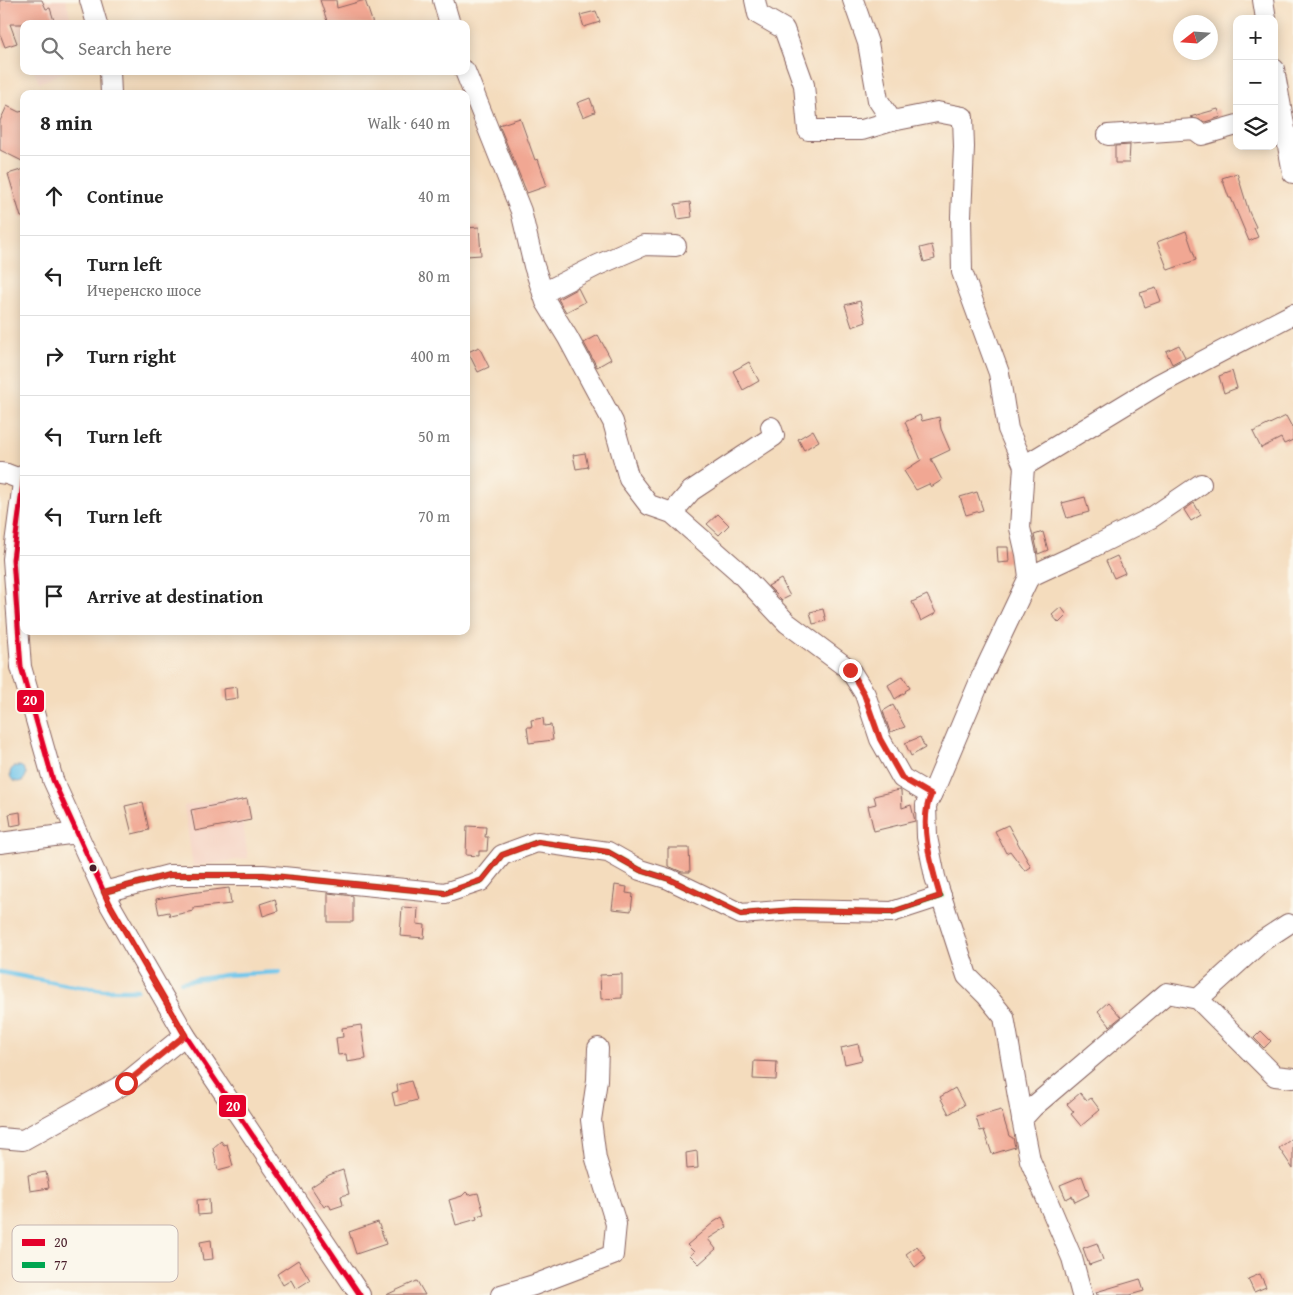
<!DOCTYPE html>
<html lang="en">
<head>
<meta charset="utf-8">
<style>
  :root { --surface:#fff; --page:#f6f6f6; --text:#222; --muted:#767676; --line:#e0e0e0 }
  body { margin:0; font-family:"Gentium Book Plus",serif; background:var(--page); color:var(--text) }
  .controls { position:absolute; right:15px; top:15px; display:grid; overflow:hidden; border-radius:10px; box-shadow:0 2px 12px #0003 }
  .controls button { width:45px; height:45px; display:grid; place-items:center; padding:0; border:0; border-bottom:1px solid var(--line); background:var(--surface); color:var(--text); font:25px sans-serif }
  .compass { position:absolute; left:1173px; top:15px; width:45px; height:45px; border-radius:50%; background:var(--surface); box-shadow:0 2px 12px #0003; rotate:253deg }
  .stop { position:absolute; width:15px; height:15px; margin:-11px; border:4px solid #d93025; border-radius:50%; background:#fff }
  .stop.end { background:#d93025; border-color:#fff; box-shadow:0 1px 5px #0008 }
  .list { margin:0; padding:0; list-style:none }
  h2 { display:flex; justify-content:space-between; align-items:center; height:65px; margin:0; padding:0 20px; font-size:21px }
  h2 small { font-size:16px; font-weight:400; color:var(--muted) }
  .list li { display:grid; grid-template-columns:32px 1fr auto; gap:15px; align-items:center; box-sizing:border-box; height:80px; padding:0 20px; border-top:1px solid var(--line) }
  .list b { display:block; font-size:19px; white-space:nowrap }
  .list p { margin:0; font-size:16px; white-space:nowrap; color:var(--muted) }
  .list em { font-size:16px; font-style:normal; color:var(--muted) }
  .icon { flex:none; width:28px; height:28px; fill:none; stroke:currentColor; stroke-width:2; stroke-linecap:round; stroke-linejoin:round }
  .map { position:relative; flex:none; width:1293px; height:1295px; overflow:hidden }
  .search { position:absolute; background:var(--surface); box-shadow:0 2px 12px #0003; left:20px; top:20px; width:450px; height:55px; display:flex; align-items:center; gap:12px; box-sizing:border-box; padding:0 18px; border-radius:10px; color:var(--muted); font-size:19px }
  .panel { position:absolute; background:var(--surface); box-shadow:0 2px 12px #0003; left:20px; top:90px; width:450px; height:545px; border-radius:10px }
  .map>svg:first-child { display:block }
</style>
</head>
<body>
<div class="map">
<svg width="1293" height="1295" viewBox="0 0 1293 1295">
  <rect width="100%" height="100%" fill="#fbf7ec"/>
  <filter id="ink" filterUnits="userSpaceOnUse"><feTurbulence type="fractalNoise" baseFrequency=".02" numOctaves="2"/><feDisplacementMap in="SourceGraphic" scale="10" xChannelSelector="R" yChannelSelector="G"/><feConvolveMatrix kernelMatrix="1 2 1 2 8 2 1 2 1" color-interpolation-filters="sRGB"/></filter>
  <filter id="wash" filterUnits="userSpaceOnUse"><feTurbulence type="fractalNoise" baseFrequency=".0096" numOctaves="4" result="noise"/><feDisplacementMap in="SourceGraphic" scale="20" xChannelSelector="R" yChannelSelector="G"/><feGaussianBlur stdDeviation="1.12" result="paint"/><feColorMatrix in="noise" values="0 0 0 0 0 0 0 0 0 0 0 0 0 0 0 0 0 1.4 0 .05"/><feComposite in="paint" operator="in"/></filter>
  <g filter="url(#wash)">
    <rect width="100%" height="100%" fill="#f4dcbd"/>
    <g fill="#f5d2c2">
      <polygon points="3,0 66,0 72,24 24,24 24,48"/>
      <polygon points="34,71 66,71 39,83"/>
      <polygon points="239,796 248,858 193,867 184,806"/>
    </g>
    <circle fill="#6dc4ea" stroke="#5c728a" cx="18" cy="774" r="8"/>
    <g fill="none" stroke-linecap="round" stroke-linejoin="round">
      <g stroke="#6dc4ea" stroke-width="4.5">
        <polyline points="0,972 67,985 104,990 137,990"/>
        <polyline points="181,982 225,975 280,972"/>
      </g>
    </g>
    <g id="blocks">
      <g fill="#f1a793">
        <polygon points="0,0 42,0 46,9 50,8 55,24 10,24 17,43 5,47 0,34"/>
        <polygon points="320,0 336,0 337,8 365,0 373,24 328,24"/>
        <polygon points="596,11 600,22 584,27 580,15"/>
        <polygon points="590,98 595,112 583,117 577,103"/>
        <polygon points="7,106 19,112 24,111 24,162 0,150 0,121"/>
        <polygon points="1218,109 1221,117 1205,122 1190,117"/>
        <polygon points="520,118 535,160 538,159 547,186 527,193 499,125"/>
        <polygon points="1130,145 1129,163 1115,163 1115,146"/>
        <polygon points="24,169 24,217 21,217 8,174"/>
        <polygon points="1237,173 1249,212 1256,227 1254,228 1258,237 1249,241 1231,198 1229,198 1222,178"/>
        <polygon points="690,202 692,217 678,219 675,204"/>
        <polygon points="479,227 481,255 466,256 466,228"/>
        <polygon points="1186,231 1196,260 1168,270 1157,242"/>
        <polygon points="932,245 935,259 924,262 920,248"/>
        <polygon points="578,288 585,302 566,312 558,299"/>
        <polygon points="1156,288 1161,301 1145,307 1140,293"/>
        <polygon points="860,301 866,322 852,327 845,305"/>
        <polygon points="598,335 611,359 597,367 584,343"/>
        <polygon points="1179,345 1185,357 1172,364 1166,351"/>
        <polygon points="479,347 489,367 478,372 468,352"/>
        <polygon points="749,362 759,381 743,390 733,371"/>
        <polygon points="1232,371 1237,388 1224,393 1219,376"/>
        <polygon points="920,415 922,421 939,417 941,429 950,450 931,459 942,480 931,487 929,484 916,490 904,471 921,460 905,422"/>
        <polygon points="1286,416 1293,429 1293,440 1284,444 1281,438 1261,448 1253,432"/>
        <polygon points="813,430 819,441 804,450 798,439"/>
        <polygon points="585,453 588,467 576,469 573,455"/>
        <polygon points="977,492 983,510 966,515 960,497"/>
        <polygon points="1085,497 1089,512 1067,518 1062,503"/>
        <polygon points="1194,503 1201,515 1191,521 1184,510"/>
        <polygon points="718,514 729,525 719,535 707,524"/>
        <polygon points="1043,532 1048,550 1038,554 1034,535"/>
        <polygon points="997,547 1008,547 1009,562 998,563"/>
        <polygon points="1117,556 1125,573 1114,578 1106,561"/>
        <polygon points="781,579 790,596 782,600 768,586"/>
        <polygon points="927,595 936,613 921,621 912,602"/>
        <polygon points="1061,607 1067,615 1059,623 1052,615"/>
        <polygon points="823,609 826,621 813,624 810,612"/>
        <polygon points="903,676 910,688 905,691 906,692 895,699 888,685"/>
        <polygon points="237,687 238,698 224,700 223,689"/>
        <polygon points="893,705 905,727 890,732 883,711"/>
        <polygon points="543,718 544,726 551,725 553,740 529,743 527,727 532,727 531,720"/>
        <polygon points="920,737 925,748 911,756 905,743"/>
        <polygon points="899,790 901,791 902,808 911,805 915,821 874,831 868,806 876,804 874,796"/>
        <polygon points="247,799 251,820 195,831 191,810"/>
        <polygon points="143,802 149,830 132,834 125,806"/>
        <polygon points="20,812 21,824 11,826 9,814"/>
        <polygon points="1008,825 1031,867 1025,871 1010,851 1006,853 995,831"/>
        <polygon points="467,826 486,827 485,837 488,837 487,851 479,851 479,856 466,855"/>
        <polygon points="668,848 689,848 690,872 682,872 668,866"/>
        <polygon points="615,885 627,887 626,893 633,894 631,911 612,909"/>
        <polygon points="229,888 231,904 193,908 193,911 170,916 169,912 159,914 156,899 190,893"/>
        <polygon points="328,893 353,896 353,922 328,922"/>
        <polygon points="275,899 278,911 263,916 260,904"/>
        <polygon points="402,907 418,908 417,924 425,925 424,938 400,936"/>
        <polygon points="622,974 622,998 601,999 600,975"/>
        <polygon points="1108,1002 1121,1017 1110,1026 1098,1011"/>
        <polygon points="361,1025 366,1059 347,1062 346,1054 338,1055 336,1038 343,1037 342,1028"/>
        <polygon points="1261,1031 1271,1041 1264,1048 1254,1038"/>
        <polygon points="858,1044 862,1060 845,1064 841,1048"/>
        <polygon points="754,1061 777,1062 776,1080 753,1079"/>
        <polygon points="411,1081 417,1100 395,1106 392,1093 398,1091 397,1085"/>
        <polygon points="955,1088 964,1105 949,1114 940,1097"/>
        <polygon points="1080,1093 1087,1101 1091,1098 1100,1110 1081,1126 1071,1114 1074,1112 1067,1104"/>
        <polygon points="1001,1110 1009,1136 1013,1138 1015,1147 992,1154 984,1130 980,1131 976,1117"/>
        <polygon points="1293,1138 1293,1169 1279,1148"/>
        <polygon points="221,1141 224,1145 227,1144 233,1166 218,1170 213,1148"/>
        <polygon points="697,1151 698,1168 687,1169 686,1153"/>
        <polygon points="343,1170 349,1194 341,1196 343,1205 331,1209 329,1204 324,1207 311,1187 329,1175"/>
        <polygon points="46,1172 49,1188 30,1191 28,1175"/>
        <polygon points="1082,1176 1089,1195 1075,1202 1072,1196 1066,1199 1060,1185"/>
        <polygon points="466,1192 469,1195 478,1193 484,1214 476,1216 477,1219 456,1225 449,1200 462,1196"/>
        <polygon points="209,1199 210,1214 198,1215 197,1200"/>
        <polygon points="722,1217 727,1227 708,1239 716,1249 699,1264 690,1255 694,1252 687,1245 714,1222"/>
        <polygon points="378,1222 386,1244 356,1254 349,1232"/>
        <polygon points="211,1240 213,1259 203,1260 200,1242"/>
        <polygon points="1097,1243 1103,1260 1089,1265 1083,1248"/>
        <polygon points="917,1246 926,1258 915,1267 906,1254"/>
        <polygon points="298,1260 310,1280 296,1289 291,1280 283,1285 277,1274"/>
        <polygon points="1260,1274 1266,1287 1254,1292 1248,1279"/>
        <polygon points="1140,1279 1144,1291 1130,1295 1097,1295 1096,1292"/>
        <polygon points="417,1281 425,1295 386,1295"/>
      </g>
    </g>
  </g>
  <g filter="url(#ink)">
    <use href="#blocks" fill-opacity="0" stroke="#86615e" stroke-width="1"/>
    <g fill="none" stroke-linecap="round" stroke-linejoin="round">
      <g stroke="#86615e" stroke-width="22">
        <g id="minor">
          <polyline points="90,0 97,24"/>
          <polyline points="443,0 450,24"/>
          <polyline points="755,0 758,14 784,29 804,85 808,130 862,130 892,121"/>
          <polyline points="853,0 868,43 878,100 892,121 937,112 963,117 964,147 961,216 962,272 999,373 1008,429 1024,466"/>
          <polyline points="1263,0 1266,19"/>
          <polyline points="1274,69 1293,173"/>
          <polyline points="110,71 111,94"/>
          <polyline points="465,71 521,211 534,266 546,302 568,338 613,422 629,479 649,505 672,513 738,571 787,623 850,670 865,694 880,739 902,778 931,795"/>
          <polyline points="1108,135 1194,129 1202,135 1237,125"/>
          <polyline points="543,293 598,265 644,245 676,246"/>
          <polyline points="0,473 7,474 23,480"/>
          <polyline points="24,475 13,559 21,667 53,780 109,903 185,1035 360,1295"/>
          <polyline points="672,513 691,491 774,436 771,427"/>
          <polyline points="1029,577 1091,548 1151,518 1201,484"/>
          <polyline points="0,843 77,833"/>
          <polyline points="104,892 169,875 263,875 445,893 481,881 502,855 537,842 608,852 640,870 669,879 741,914 794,910 892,912 941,896"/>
          <polyline points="1198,999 1262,941 1288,924"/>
          <polyline points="1022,1119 1004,1017 987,996 967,976 941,896 935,877 927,837 926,805 937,783 982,676 1029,577 1026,554 1020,528 1024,466 1159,384 1293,314"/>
          <polyline points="0,1138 23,1140 126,1083 185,1035"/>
          <polyline points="501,1295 534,1285 613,1255 616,1224 596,1159 591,1120 597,1080 598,1048"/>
          <polyline points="1082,1295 1072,1258 1030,1160 1022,1119 1033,1107 1167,993 1198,999 1275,1076 1293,1078"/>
        </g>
      </g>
      <use href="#minor" stroke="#fff" stroke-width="20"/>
      <g stroke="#fbf7ec" stroke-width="9">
        <polyline id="bus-1" points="24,475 13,559 21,667 53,780 109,903 185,1035 360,1295"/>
      </g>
      <g stroke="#fbf7ec" stroke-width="9">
        <polyline id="bus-2" points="104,892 169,875 263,875 445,893 481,881 502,855 537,842 608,852 640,870 669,879 741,914 794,910 892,912 941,896"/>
      </g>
      <use href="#bus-1" stroke="#e4002b" stroke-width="5"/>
      <use href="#bus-2" stroke="#00a651" stroke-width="5"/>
    </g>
  </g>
  <g fill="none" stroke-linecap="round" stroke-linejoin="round" filter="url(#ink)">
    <path stroke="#d93025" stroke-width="6" d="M126,1083L185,1035L109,903L104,892L169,875H263L445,893L482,880L502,855L538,842L608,852L640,870L669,879L741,914L794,910L892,912L940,896C932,868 918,822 931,795L902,778L880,739L864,694L850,670"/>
  </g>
  <circle fill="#4a1f2b" stroke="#fbf7ec" stroke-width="2" cx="93" cy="868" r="4.5"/>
  <rect x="12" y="1225" width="166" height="57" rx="8" fill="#fbf7ec" stroke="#c6b6b2" stroke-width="1"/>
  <rect x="22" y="1239" width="23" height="7" fill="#e4002b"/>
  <rect x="22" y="1262" width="23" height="6" fill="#00a651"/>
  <g font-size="14" fill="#4a1f2b">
    <text x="54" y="1247">20</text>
    <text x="54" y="1270">77</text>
  </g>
  <g stroke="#fbf7ec" stroke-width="2">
    <rect x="16" y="689" width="29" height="24" rx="5" fill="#e4002b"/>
    <rect x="218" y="1094" width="29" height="24" rx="5" fill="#e4002b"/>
  </g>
  <g font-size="14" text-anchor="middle" font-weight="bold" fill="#fff">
    <text x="30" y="705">20</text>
    <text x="233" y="1111">20</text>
  </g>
</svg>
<div class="controls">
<button>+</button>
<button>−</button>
<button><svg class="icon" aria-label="layers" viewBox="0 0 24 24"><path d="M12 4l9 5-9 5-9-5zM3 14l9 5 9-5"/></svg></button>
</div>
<svg class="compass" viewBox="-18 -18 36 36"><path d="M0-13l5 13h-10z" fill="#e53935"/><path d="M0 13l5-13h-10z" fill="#767676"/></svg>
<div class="stop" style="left:126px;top:1083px"></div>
<div class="stop end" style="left:850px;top:670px"></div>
<div class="search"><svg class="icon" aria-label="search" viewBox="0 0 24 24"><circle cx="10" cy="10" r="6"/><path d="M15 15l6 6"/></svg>Search here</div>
<section class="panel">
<h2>8 min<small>Walk · 640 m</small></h2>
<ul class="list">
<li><svg class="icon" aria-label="ahead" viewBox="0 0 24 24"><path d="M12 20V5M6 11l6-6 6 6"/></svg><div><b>Continue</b></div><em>40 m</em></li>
<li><svg class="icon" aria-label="left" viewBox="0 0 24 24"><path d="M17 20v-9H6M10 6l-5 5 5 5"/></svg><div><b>Turn left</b><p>Ичеренско шосе</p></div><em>80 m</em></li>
<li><svg class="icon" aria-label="right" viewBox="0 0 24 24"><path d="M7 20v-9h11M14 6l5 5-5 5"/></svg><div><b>Turn right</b></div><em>400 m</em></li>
<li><svg class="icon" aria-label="left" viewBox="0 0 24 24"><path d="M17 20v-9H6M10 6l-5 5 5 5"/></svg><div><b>Turn left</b></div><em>50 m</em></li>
<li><svg class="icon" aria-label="left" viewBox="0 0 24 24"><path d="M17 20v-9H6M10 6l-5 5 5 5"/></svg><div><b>Turn left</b></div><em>70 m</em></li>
<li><svg class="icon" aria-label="arrive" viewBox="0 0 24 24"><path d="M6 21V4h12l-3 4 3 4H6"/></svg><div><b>Arrive at destination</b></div></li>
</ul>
</section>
</div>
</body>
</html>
